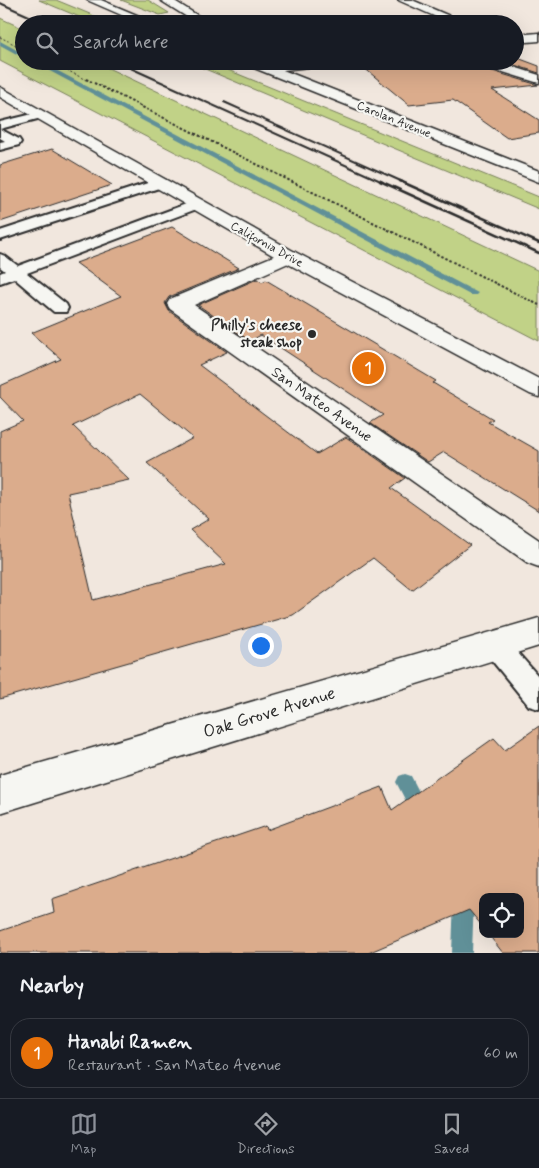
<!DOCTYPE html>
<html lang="en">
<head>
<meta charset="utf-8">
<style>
  :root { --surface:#171b24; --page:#242831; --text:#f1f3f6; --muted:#9ea1a6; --line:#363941; --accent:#8c9099 }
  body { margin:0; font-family:Mynerve,sans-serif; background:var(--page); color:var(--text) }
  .controls { position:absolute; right:15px; bottom:15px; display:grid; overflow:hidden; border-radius:10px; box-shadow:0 5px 20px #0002 }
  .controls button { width:45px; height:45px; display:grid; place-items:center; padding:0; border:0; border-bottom:1px solid var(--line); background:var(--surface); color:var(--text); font:25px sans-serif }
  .you { position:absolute; left:260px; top:645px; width:18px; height:18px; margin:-12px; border:4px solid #fff; border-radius:50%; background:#1a73e8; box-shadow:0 0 0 8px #1a73e833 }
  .badge { display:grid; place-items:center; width:32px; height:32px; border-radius:50%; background:var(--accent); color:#fff; font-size:16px; font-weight:700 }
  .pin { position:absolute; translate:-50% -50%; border:2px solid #fff; box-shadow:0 1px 5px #0006 }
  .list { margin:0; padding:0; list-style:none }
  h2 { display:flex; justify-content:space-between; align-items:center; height:65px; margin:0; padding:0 20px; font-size:21px }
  h2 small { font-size:16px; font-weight:400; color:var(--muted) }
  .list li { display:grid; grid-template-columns:32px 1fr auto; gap:15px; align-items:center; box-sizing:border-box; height:70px; margin:0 10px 10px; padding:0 10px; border:1px solid var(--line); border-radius:20px }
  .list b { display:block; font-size:19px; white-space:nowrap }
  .list p { margin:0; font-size:16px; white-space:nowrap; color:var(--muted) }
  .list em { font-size:16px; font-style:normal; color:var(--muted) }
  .icon { flex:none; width:28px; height:28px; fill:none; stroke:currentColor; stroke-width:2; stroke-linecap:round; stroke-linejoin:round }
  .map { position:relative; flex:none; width:539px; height:953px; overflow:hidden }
  .search { position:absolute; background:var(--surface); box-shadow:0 5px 20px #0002; left:15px; right:15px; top:15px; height:55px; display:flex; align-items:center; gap:12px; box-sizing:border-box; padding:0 18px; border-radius:28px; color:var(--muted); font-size:19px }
  .sheet { height:145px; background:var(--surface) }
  nav { display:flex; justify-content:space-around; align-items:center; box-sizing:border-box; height:70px; border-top:1px solid var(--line); background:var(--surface); font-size:14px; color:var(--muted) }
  nav a { display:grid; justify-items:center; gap:2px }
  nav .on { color:var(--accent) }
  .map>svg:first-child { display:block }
</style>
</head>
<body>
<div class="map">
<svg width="539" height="953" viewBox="0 0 539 953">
  <rect width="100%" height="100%" fill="#f1e7de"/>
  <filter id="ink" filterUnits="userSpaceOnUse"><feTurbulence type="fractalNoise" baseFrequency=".02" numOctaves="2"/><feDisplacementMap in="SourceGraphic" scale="10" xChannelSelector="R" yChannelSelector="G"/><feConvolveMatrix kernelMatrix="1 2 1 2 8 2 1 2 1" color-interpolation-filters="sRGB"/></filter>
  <g filter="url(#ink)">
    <g fill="#c1d287" stroke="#767e59">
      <polygon points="39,0 56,0 114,24 96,24"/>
      <polygon points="121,0 148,0 169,13 160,15"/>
      <polygon points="0,18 24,29 24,61 93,61 539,271 539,341 0,61"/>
      <polygon points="186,61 206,61 539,197 539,209"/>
    </g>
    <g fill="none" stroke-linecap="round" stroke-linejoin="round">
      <g fill="#609098" fill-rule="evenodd">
        <polygon points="0,41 24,54 24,58 0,45"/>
        <polygon points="31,61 39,61 478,293 476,295 470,295"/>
        <polygon points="405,774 411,776 428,809 425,815 419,818 413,815 396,782 399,776"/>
        <polygon points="464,886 471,889 474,896 472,953 452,953 454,896 457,889"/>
      </g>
    </g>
    <g fill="#dbac8c" stroke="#2b2b2b" fill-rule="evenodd">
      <polygon points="515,57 539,66 539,73 502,61 515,61"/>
      <polygon points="381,61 473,61 476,66 538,85 492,90 539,120 539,133 507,138 453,100 409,105 363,67"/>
      <polygon points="52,149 112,185 0,222 0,165"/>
      <path d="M172,227L239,268L169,297L165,303L169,311L227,352L199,365L317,454L346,437L405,478L391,488L470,545L412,590L373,558L293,615L0,699V431L23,421L0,397V386L61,359L31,333L121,296L76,263ZM140,394L193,438L147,463L209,519L190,530L226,564L93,600L68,493L129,480L73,426Z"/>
      <polygon points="257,279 262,282 266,280 436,381 433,383 493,419 488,422 539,451 539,511 444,452 428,462 370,423 383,415 261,335 250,341 198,305"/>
      <polygon points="539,726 539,953 503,953 488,934 520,934 520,897 483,897 483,927 469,910 368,953 0,953 0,931 54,913 52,899 266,826 267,830 382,787 392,810 494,738 505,750"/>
    </g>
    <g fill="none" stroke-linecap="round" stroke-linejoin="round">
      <g stroke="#2b2b2b" stroke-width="4">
        <g id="lane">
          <polygon points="41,112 45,113 47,115 45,117 0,129 0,122"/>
          <polygon points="0,129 19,139 21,142 19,145 0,150 0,142 5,141 0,138"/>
          <polygon points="160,179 165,180 167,183 165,186 0,240 0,231"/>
          <polygon points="197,200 202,201 204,204 202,207 27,273 66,304 68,308 66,312 54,312 14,278 0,283 0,273 5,271 0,267 0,254 5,256 18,266"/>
          <polygon points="494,633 503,636 539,677 539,709 529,706 485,652 481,644 485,636"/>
        </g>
      </g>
      <g stroke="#2b2b2b" stroke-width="3">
        <g id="street">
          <polygon points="160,0 173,0 211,24 198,24"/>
          <polygon points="398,0 412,0 468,24 452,24"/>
          <polygon points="539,33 539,41 515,43 515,35"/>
          <polygon points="291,61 332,61 326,65 266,72 260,68 266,64"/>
          <polygon points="475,61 495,61 539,75 539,83 477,64"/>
          <polygon points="288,250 295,252 298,256 295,260 194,305 539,540 539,567 528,563 170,309 167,304 170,299"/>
        </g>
      </g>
      <g stroke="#2b2b2b" stroke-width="3">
        <g id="secondary">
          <polygon points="87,0 101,0 158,24 142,24"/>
          <polygon points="242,61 260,61 539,171 539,182 244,64"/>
          <polygon points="0,87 295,252 539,379 539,397 530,394 281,260 0,97"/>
          <polygon points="539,618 539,646 0,813 0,775"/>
        </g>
      </g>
      <g stroke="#2b2b2b" stroke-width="1" stroke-dasharray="2 2" stroke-linecap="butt">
        <polyline points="0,37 24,49"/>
        <polyline points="49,61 88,81"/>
      </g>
      <polyline stroke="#2b2b2b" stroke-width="2" stroke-dasharray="2.5 2" stroke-linecap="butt" points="86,79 539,305"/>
      <use href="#lane" fill="#f6f6f2" fill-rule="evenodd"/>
      <use href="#street" fill="#f6f6f2" fill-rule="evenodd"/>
      <use href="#secondary" fill="#f6f6f2" fill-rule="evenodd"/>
      <g stroke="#2b2b2b" stroke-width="2">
        <polyline points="0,3 47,24"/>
        <polyline points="115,61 383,182"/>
        <polyline points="224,102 403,182"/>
      </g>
      <g stroke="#2b2b2b" stroke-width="2.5">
        <polyline points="380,181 539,253"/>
        <polyline points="400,181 539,243"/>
      </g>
    </g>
  </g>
  <circle fill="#2b2b2b" stroke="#f6f6f2" stroke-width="2" cx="312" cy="334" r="5"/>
  <g text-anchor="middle" stroke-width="4.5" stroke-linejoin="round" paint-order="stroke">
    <g font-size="12" fill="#2b2b2b" stroke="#f6f6f2">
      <text transform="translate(394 119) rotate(22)" y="4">Carolan Avenue</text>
      <text transform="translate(267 244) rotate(29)" y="4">California Drive</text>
    </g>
    <g font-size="15" font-weight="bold" fill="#2b2b2b" stroke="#f6f6f2" text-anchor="end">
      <text x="302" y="330">Philly's cheese<tspan x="302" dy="17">steak shop</tspan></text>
    </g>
    <g font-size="15" fill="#2b2b2b" stroke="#f6f6f2">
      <text transform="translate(322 404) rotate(35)" y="5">San Mateo Avenue</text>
    </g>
    <g font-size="18" fill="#2b2b2b" stroke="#f6f6f2">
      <text transform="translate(269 712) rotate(-17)" y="6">Oak Grove Avenue</text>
    </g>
  </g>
</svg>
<div class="controls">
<button><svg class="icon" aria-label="locate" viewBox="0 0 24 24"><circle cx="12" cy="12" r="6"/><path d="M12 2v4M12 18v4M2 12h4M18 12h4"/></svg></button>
</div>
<div class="you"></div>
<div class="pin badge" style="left:368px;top:368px;background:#e8710a">1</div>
<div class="search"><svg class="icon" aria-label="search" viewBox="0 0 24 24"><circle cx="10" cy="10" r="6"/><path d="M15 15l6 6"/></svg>Search here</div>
</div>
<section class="sheet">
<h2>Nearby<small></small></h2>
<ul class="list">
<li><span class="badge" style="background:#e8710a">1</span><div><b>Hanabi Ramen</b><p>Restaurant · San Mateo Avenue</p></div><em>60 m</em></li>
</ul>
</section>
<nav>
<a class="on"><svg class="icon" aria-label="map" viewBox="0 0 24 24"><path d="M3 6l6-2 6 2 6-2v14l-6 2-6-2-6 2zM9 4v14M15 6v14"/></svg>Map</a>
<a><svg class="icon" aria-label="directions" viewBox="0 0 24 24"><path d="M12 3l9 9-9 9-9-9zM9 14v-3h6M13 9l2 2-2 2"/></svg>Directions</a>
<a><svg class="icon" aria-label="saved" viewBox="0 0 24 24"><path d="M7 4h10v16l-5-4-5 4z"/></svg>Saved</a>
</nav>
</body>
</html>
